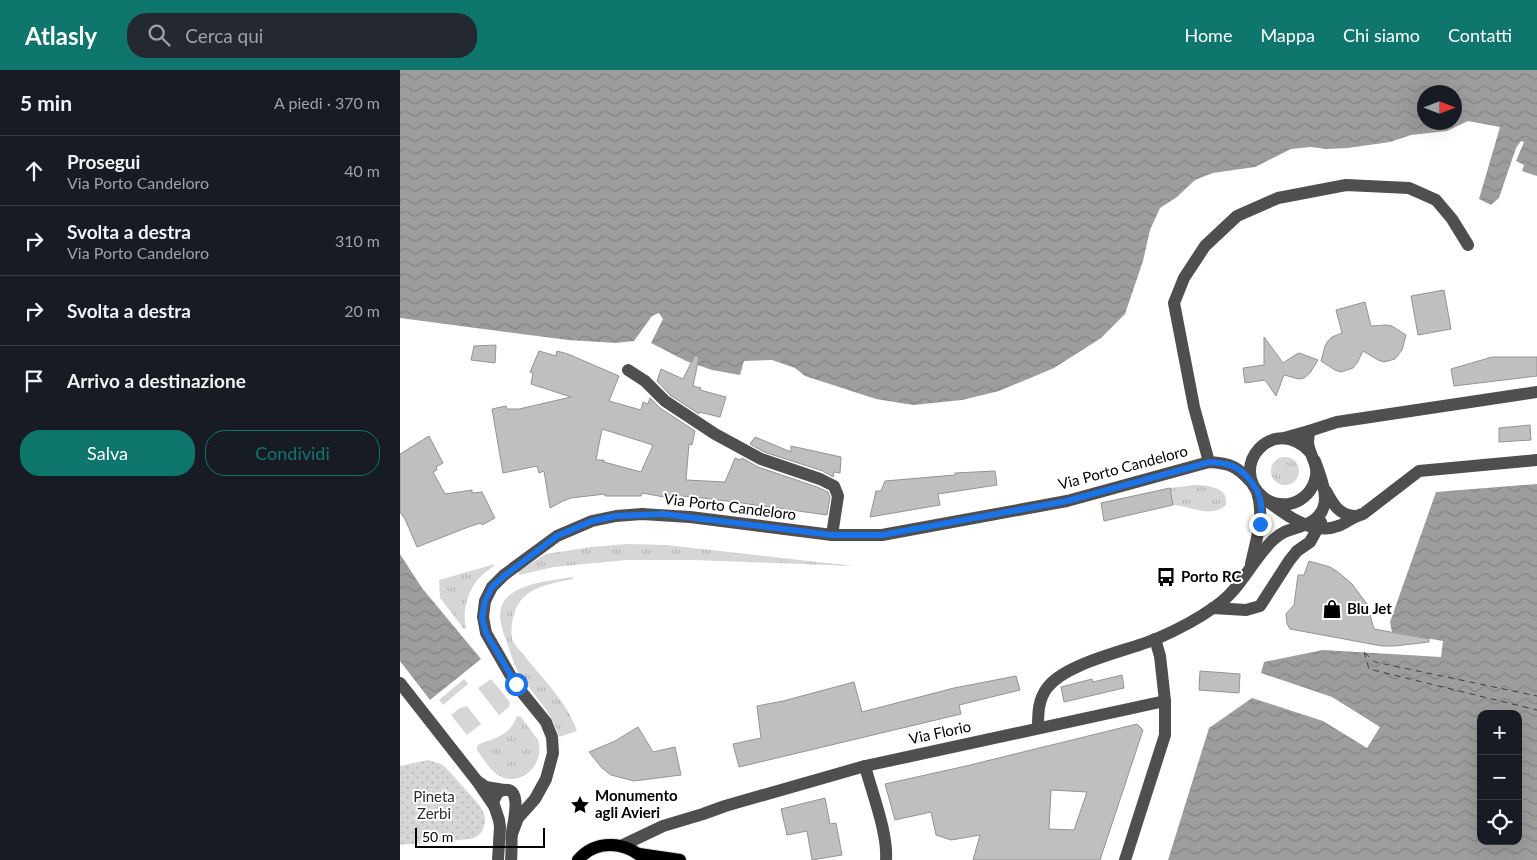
<!DOCTYPE html>
<html lang="it">
<head>
<meta charset="utf-8">
<style>
  :root { --surface:#171b24; --page:#242831; --text:#f1f3f6; --muted:#9ea1a6; --line:#363941; --accent:#0f766e }
  body { margin:0; font-family:Lato,sans-serif; background:var(--page); color:var(--text) }
  .controls { position:absolute; right:15px; bottom:15px; display:grid; overflow:hidden; border-radius:10px; box-shadow:0 5px 20px #0002 }
  .controls button { width:45px; height:45px; display:grid; place-items:center; padding:0; border:0; border-bottom:1px solid var(--line); background:var(--surface); color:var(--text); font:25px sans-serif }
  .compass { position:absolute; left:1017px; top:15px; width:45px; height:45px; border-radius:50%; background:var(--surface); box-shadow:0 5px 20px #0002; rotate:90deg }
  .scale { position:absolute; left:15px; bottom:12px; width:130px; box-sizing:border-box; padding-left:5px; border:2px solid #000; border-top:0; font-size:14px; line-height:18px; white-space:nowrap; color:#000; -webkit-text-stroke:4px #fff; paint-order:stroke }
  .stop { position:absolute; width:15px; height:15px; margin:-11px; border:4px solid #1a73e8; border-radius:50%; background:#fff }
  .stop.end { background:#1a73e8; border-color:#fff; box-shadow:0 1px 5px #0008 }
  .list { margin:0; padding:0; list-style:none }
  h2 { display:flex; justify-content:space-between; align-items:center; height:65px; margin:0; padding:0 20px; font-size:21px }
  h2 small { font-size:16px; font-weight:400; color:var(--muted) }
  .list li { display:grid; grid-template-columns:32px 1fr auto; gap:15px; align-items:center; box-sizing:border-box; height:70px; padding:0 20px; border-top:1px solid var(--line) }
  .list b { display:block; font-size:19px; white-space:nowrap }
  .list p { margin:0; font-size:16px; white-space:nowrap; color:var(--muted) }
  .list em { font-size:16px; font-style:normal; color:var(--muted) }
  .actions { display:flex; gap:10px; padding:15px 20px }
  .actions a { flex:1; padding:11px 0; border:1px solid var(--accent); border-radius:20px; text-align:center; font-size:18px; color:var(--accent) }
  .actions .main { background:var(--accent); color:#fff }
  .icon { flex:none; width:28px; height:28px; fill:none; stroke:currentColor; stroke-width:2; stroke-linecap:round; stroke-linejoin:round }
  .map { position:relative; flex:none; width:1137px; height:790px; overflow:hidden }
  header { display:flex; align-items:center; gap:30px; box-sizing:border-box; height:70px; padding:0 25px; background:var(--accent); color:#fff }
  header strong { font-size:24px }
  nav { display:flex; gap:28px; margin-inline-start:auto; font-size:18px }
  .search { width:350px; height:45px; background:var(--page); display:flex; align-items:center; gap:12px; box-sizing:border-box; padding:0 18px; border-radius:20px; color:var(--muted); font-size:19px }
  main { display:flex }
  aside { flex:1; background:var(--surface) }
  .map>svg:first-child { display:block }
</style>
</head>
<body>
<header>
<strong>Atlasly</strong>
<div class="search"><svg class="icon" aria-label="search" viewBox="0 0 24 24"><circle cx="10" cy="10" r="6"/><path d="M15 15l6 6"/></svg>Cerca qui</div>
<nav><a>Home</a><a>Mappa</a><a>Chi siamo</a><a>Contatti</a></nav>
</header>
<main>
<aside>
<h2>5 min<small>A piedi · 370 m</small></h2>
<ul class="list">
<li><svg class="icon" aria-label="ahead" viewBox="0 0 24 24"><path d="M12 20V5M6 11l6-6 6 6"/></svg><div><b>Prosegui</b><p>Via Porto Candeloro</p></div><em>40 m</em></li>
<li><svg class="icon" aria-label="right" viewBox="0 0 24 24"><path d="M7 20v-9h11M14 6l5 5-5 5"/></svg><div><b>Svolta a destra</b><p>Via Porto Candeloro</p></div><em>310 m</em></li>
<li><svg class="icon" aria-label="right" viewBox="0 0 24 24"><path d="M7 20v-9h11M14 6l5 5-5 5"/></svg><div><b>Svolta a destra</b></div><em>20 m</em></li>
<li><svg class="icon" aria-label="arrive" viewBox="0 0 24 24"><path d="M6 21V4h12l-3 4 3 4H6"/></svg><div><b>Arrivo a destinazione</b></div></li>
</ul>
<div class="actions"><a class="main">Salva</a><a>Condividi</a></div>
</aside>
<div class="map">
<svg width="1137" height="790" viewBox="0 0 1137 790">
  <defs>
    <pattern id="grass-tufts" width="24" height="20" patternUnits="userSpaceOnUse" patternTransform="scale(1.25)"><rect width="24" height="20" fill="#d6d6d6"/><path d="M3 7l-1-3M5 7V3M7 7l1-3M15 17l-1-3M17 17v-4M19 17l1-3" fill="none" stroke="#b6b6b6"/></pattern>
    <pattern id="garden-dots" width="8" height="8" patternUnits="userSpaceOnUse" patternTransform="scale(1.25)"><rect width="8" height="8" fill="#d6d6d6"/><path d="M2 2h.1M6 6h.1" fill="none" stroke="#b6b6b6" stroke-width="1.8" stroke-linecap="round"/></pattern>
    <pattern id="water-waves" width="16" height="10" patternUnits="userSpaceOnUse" patternTransform="scale(1.25)"><rect width="16" height="10" fill="#9d9d9d"/><path d="M0 5q4-4 8 0t8 0" fill="none" stroke="#858585"/></pattern>
  </defs>
  <rect width="100%" height="100%" fill="#fff"/>
  <g fill="url(#grass-tufts)">
    <circle cx="885" cy="401" r="14"/>
    <path d="M794,415C806,415 830,417 826,435C810,449 791,436 773,435L770,418Z"/>
    <polygon points="227,474 267,475 454,496 294,490 226,490 154,497 119,505 119,501 146,484 191,477"/>
    <path d="M95,494C92,498 87,501 83,504C68,518 62,539 66,558L64,559L40,528L39,510Z"/>
    <path d="M173,507V509C149,514 122,517 114,544C112,551 110,564 113,571C116,577 123,583 127,589C144,610 169,635 177,661L159,667C153,644 136,628 123,609C114,598 111,583 106,570C103,562 100,553 100,544C102,513 150,511 173,507Z"/>
    <path d="M117,646L121,647L138,670C145,691 126,714 104,708C92,704 84,690 77,680V677L79,674C97,668 110,665 117,646Z"/>
  </g>
  <g fill="#d6d6d6">
    <polygon points="64,609 68,614 43,635 39,630"/>
    <polygon points="91,609 110,632 109,637 99,645 78,618"/>
    <polygon points="67,636 81,654 67,665 51,645 60,638"/>
  </g>
  <path fill="url(#garden-dots)" d="M28,690L41,694L45,697C52,704 58,711 64,718C74,730 91,742 83,759C81,764 77,767 71,769L0,775V696Z"/>
  <g fill="url(#water-waves)" fill-rule="evenodd">
    <path d="M0,0H1137V106L1122,101L1124,95L1116,91L1124,72L1121,71L1116,78L1099,128L1091,135L1079,129L1100,57L1068,51L1047,61L1011,65L990,72L948,78L926,79L911,77L891,79L855,97L813,103L795,110L777,127L760,138L750,160L743,191L725,244L701,268L654,298L599,321L562,330L513,335L476,329L405,306L395,298L372,290L344,291L340,305L312,300L286,291L251,273L263,249L259,243L252,246L234,271L216,273L168,270L0,248ZM1024,22H1054V52H1024Z"/>
    <path d="M1137,414V790H768L809,658L852,628L923,651L967,678L980,657L932,627L861,603L864,592L923,580L1041,587L1043,571L992,562L990,552L1036,422ZM1081,644H1118V771H1081Z"/>
    <polygon points="0,484 22,518 81,589 30,630 0,591"/>
  </g>
  <g fill="none" stroke-linecap="round" stroke-linejoin="round">
    <g stroke="#3e3e3e" stroke-width="1" stroke-dasharray="6 5" stroke-linecap="butt">
      <polyline points="964,582 969,599 1137,640"/>
      <polyline points="965,583 975,592 1137,626"/>
    </g>
  </g>
  <g fill="#bfbfbf" stroke="#939393" fill-rule="evenodd">
    <polygon points="1044,220 1051,259 1018,265 1011,226"/>
    <polygon points="965,232 971,256 986,255 992,256 1006,265 1002,280 995,289 984,292 978,290 963,281 957,293 953,298 941,302 935,300 921,291 925,276 928,271 932,267 942,263 936,240"/>
    <polygon points="864,267 883,293 895,285 899,283 918,290 910,303 904,308 899,309 884,305 876,326 865,310 845,313 843,298 864,295"/>
    <polygon points="96,275 95,293 71,290 74,276"/>
    <path d="M139,281L156,286L157,281L168,284L219,306L209,331L241,340L243,332L248,334L250,328L260,338L295,361L292,375L289,374L286,410L325,412L335,388L340,390L342,388L358,397L417,417L428,422L430,427L427,445L312,429L281,426V430L242,423L241,426H205V424L171,428L163,431L150,438L144,401L139,403L137,396L103,403L92,339L106,336L107,339H119L171,327L131,314L133,303L130,302ZM202,359L253,375L241,402L204,392V390H196Z"/>
    <polygon points="295,285 299,287 293,316 301,318 300,320 326,327 320,347 299,342 299,344 270,325 257,311 261,299 283,309"/>
    <polygon points="1092,287 1137,287 1137,306 1054,316 1051,299"/>
    <polygon points="1130,355 1131,370 1099,372 1099,358"/>
    <polygon points="29,366 43,393 36,397 37,400 33,402 45,424 72,420 72,423 82,422 95,448 82,455 81,453 71,456 17,477 5,449 0,442 0,384"/>
    <polygon points="355,367 391,382 391,376 441,387 440,403 434,402 433,407 423,401 364,382 350,374"/>
    <polygon points="595,401 597,415 538,424 540,435 470,447 476,421 481,421 485,411 555,405 555,403"/>
    <polygon points="770,418 773,435 704,451 701,433"/>
    <polygon points="909,491 930,497 938,502 952,514 967,534 974,559 1029,569 1029,572 995,576 982,576 890,559 887,554 886,544 894,535 898,505 904,505"/>
    <polygon points="800,601 840,604 839,623 799,620"/>
    <polygon points="722,605 724,618 664,632 661,617 692,609 693,612"/>
    <polygon points="616,606 620,620 559,635 561,644 339,697 333,674 361,668 357,636 383,631 454,612 462,642 554,618"/>
    <path d="M737,654L743,660L700,790H573L580,765L551,770L536,765L531,742L495,750L485,714L566,696ZM651,720L687,722L674,760L649,759Z"/>
    <polygon points="238,657 253,682 275,677 281,705 234,711 211,705 202,698 189,682 215,671"/>
    <polygon points="425,728 430,754 436,753 442,785 412,790 407,761 387,765 381,739"/>
  </g>
  <g fill="none" stroke-linecap="round" stroke-linejoin="round">
    <g stroke="#dbdbdb" stroke-width="14">
      <g id="major">
        <polyline points="239,784 280,790"/>
        <path d="M178,790C196,769 226,771 245,790"/>
      </g>
    </g>
    <g stroke="#4f4f4f" stroke-width="12">
      <polyline points="228,300 245,311 265,331 315,364 361,389 420,409 434,416 438,426 432,465"/>
      <polyline points="909,361 937,352 1137,322"/>
      <path d="M884,368L909,361C909,365 908,369 908,373C910,388 921,396 914,413C910,424 900,432 889,434C880,435 870,433 863,427C827,397 873,343 910,382"/>
      <polyline points="809,392 794,337 774,233 784,208 805,176 837,146 878,128 946,115 1009,118 1036,130 1052,149 1068,175"/>
      <path d="M926,421C933,434 939,445 954,446"/>
      <path d="M866,430C884,444 913,466 938,456C947,453 953,446 963,444L1019,401L1137,390"/>
      <path d="M851,494C856,470 865,447 857,422"/>
      <polyline points="813,538 846,540 860,536 889,491 897,481 910,472 921,452"/>
      <polyline points="0,613 77,711"/>
      <path d="M638,658C638,644 638,630 647,618C665,593 727,581 756,569C777,560 798,549 816,536C841,519 852,490 873,470C885,459 893,460 907,454C936,441 923,413 915,391"/>
      <path d="M465,696C472,723 488,763 486,790"/>
      <polyline points="94,736 77,711 86,717 104,720"/>
      <path d="M112,764L118,748L135,729L146,709L153,683L152,667L146,652L116,615L86,563L83,547L85,531L92,517L104,505L157,466L192,451L216,446L242,444L290,447L432,465H482L667,431L809,392C830,393 838,397 851,412"/>
      <polyline points="221,776 263,756 303,744 325,736 465,696 765,631"/>
      <path d="M98,790L100,757L99,750L93,732L98,722C124,710 114,750 112,762C111,771 112,781 111,790"/>
      <polyline points="725,790 765,665 765,631 760,586 755,569"/>
    </g>
    <use href="#major" stroke="#000" stroke-width="12"/>
  </g>
  <g fill="none" stroke-linecap="round" stroke-linejoin="round">
    <path stroke="#1a73e8" stroke-width="6" d="M116,614L86,563L82,548L85,531L92,517L104,506L157,466L192,451L216,446L263,444L432,465H482L667,431L810,392C817,393 826,393 833,396C847,403 859,419 861,434C862,441 861,448 860,454"/>
  </g>
  <defs>
    <g id="bus-bare" transform="scale(1.5)"><path d="M-5-6H5V4H4V6H2V4H-2V6H-4V4H-5ZM-3.5-4V0h7V-4ZM-3.5 1.2v1.5H-2V1.2ZM2 1.2v1.5H3.5V1.2Z" fill="#000" stroke="#fff" stroke-width="2.5" paint-order="stroke"/></g>
    <g id="shop-bare" transform="scale(1.5)"><path d="M-5-2.5h2.3a2.7 3.5 0 0 1 5.4 0H5L5.5 6h-11ZM-1.5-2.5h3a1.5 2.3 0 0 0-3 0Z" fill="#000" stroke="#fff" stroke-width="2.5" paint-order="stroke"/></g>
    <g id="sight-bare" transform="scale(1.5)"><path d="M0-6L1.8-2.2L6-1.7L2.9 1.2L3.7 5.4L0 3.3L-3.7 5.4L-2.9 1.2L-6-1.7L-1.8-2.2Z" fill="#000" stroke="#fff" stroke-width="2.5" paint-order="stroke"/></g>
  </defs>
  <g fill-rule="evenodd">
    <use href="#bus-bare" x="766" y="507"/>
    <use href="#shop-bare" x="932" y="539"/>
    <use href="#sight-bare" x="180" y="735"/>
  </g>
  <g text-anchor="middle" stroke-width="4" stroke-linejoin="round" paint-order="stroke">
    <g font-size="15" fill="#000" stroke="#fff">
      <text transform="translate(723 398) rotate(-15)" y="5">Via Porto Candeloro</text>
      <text transform="translate(330 437) rotate(7)" y="5">Via Porto Candeloro</text>
      <text transform="translate(540 663) rotate(-12)" y="5">Via Florio</text>
    </g>
    <g font-size="15" font-weight="bold" fill="#000" stroke="#fff" text-anchor="start">
      <text x="781" y="512">Porto RC</text>
      <text x="947" y="544">Blu Jet</text>
      <text x="195" y="731">Monumento<tspan x="195" dy="17">agli Avieri</tspan></text>
    </g>
    <g font-size="15" fill="#2d2d2d" stroke="#fff">
      <text x="34" y="732">Pineta<tspan x="34" dy="17">Zerbi</tspan></text>
    </g>
  </g>
</svg>
<div class="controls">
<button>+</button>
<button>−</button>
<button><svg class="icon" aria-label="locate" viewBox="0 0 24 24"><circle cx="12" cy="12" r="6"/><path d="M12 2v4M12 18v4M2 12h4M18 12h4"/></svg></button>
</div>
<svg class="compass" viewBox="-18 -18 36 36"><path d="M0-13l5 13h-10z" fill="#e53935"/><path d="M0 13l5-13h-10z" fill="#9ea1a6"/></svg>
<div class="scale">50 m</div>
<div class="stop" style="left:116px;top:614px"></div>
<div class="stop end" style="left:860px;top:454px"></div>
</div>
</main>
</body>
</html>
